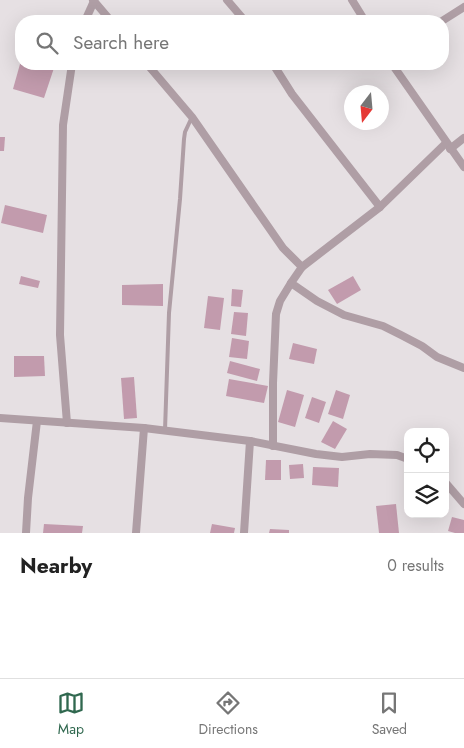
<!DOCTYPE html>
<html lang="en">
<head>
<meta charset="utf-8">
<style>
  :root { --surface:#fff; --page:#f6f6f6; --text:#222; --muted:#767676; --line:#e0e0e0; --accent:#30684f }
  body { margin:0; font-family:Jost,sans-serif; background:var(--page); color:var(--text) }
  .controls { position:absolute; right:15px; bottom:15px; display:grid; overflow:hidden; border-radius:10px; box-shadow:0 5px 20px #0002 }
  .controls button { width:45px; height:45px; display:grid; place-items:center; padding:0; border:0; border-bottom:1px solid var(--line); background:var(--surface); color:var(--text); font:25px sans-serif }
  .compass { position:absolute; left:344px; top:85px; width:45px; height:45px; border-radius:50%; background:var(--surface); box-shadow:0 5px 20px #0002; rotate:196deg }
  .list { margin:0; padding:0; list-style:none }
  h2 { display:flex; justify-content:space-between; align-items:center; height:65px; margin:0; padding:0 20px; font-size:21px }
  h2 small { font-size:16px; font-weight:400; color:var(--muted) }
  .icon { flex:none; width:28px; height:28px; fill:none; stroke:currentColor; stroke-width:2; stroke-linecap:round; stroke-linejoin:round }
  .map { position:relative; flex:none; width:464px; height:533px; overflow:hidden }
  .search { position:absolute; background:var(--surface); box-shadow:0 5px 20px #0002; left:15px; right:15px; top:15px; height:55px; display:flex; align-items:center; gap:12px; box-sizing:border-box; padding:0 18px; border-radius:20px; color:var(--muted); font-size:19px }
  .sheet { height:145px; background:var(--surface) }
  nav { display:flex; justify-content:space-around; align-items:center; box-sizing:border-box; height:70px; border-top:1px solid var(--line); background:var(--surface); font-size:14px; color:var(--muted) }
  nav a { display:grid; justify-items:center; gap:2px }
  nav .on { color:var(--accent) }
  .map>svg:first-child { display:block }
</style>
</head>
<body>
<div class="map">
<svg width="464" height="533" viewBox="0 0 464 533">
  <rect width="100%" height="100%" fill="#e6e0e3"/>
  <g fill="#c29bad">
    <polygon points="20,64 38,64 54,68 44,98 13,89"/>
    <polygon points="0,137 5,137 4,151 0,151"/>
    <polygon points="5,205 47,215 43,233 1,223"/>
    <polygon points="21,276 40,281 38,288 19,284"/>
    <polygon points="353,276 361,290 337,304 328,290"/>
    <polygon points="163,284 163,306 122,305 122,285"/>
    <polygon points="232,289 243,290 241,307 231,306"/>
    <polygon points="208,296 224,298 220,330 204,328"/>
    <polygon points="234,312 248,313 246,336 231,334"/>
    <polygon points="232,338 249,341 247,359 229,357"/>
    <polygon points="293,343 317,349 314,364 289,359"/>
    <polygon points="14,356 44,356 45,376 14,377"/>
    <polygon points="230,361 260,369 257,381 227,373"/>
    <polygon points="134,377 137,418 124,419 121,378"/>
    <polygon points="229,379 268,386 264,403 226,396"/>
    <polygon points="287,390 304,395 295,427 278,422"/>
    <polygon points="336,390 350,395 343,419 328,414"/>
    <polygon points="312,397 326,402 319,423 305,418"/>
    <polygon points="333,421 347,429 335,449 321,442"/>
    <polygon points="266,460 281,460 281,480 265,480"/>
    <polygon points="303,464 304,478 290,479 289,465"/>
    <polygon points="313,467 339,468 338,487 312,485"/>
    <polygon points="396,504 399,533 379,533 376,506"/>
    <polygon points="452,517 464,520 464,533 455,533 448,531"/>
    <polygon points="44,524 83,526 82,533 43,533"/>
    <polygon points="212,524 235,528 234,533 210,533"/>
    <polygon points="270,529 289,530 289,533 269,533"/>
  </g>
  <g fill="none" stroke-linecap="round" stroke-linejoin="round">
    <polyline stroke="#af9ea5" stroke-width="4" points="165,430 169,313 180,199 184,139 185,132 192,117"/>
    <g stroke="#af9ea5" stroke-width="8">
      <polyline points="93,0 111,21"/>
      <polyline points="227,0 245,21"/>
      <polyline points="352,0 365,21"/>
      <polyline points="85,21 94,1"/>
      <polyline points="442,21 464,7"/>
      <polyline points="147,64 192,117 283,248 302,267 380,207 446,143"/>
      <polyline points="273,64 292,94 380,207"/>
      <polyline points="392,64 464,167"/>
      <polyline points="450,149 464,138"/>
      <polyline points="302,267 291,283 317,301 344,315 383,326 401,335 422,346 437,357 464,368"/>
      <polyline points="0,418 144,428 250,441 316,454 342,457 370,454 397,455 408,459"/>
      <polyline points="67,423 60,335 63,125 72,64"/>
      <polyline points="273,446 273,383 276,314 280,301 291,283"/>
      <polyline points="445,482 464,504"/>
      <polyline points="26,533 28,498 37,421"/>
      <polyline points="136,533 144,428"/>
      <polyline points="244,533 250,441"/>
    </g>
  </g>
</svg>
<div class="controls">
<button><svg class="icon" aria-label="locate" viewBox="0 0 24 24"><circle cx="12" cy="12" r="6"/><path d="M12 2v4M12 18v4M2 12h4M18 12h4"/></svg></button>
<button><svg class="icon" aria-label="layers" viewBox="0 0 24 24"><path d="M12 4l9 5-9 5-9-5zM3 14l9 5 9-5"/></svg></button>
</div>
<svg class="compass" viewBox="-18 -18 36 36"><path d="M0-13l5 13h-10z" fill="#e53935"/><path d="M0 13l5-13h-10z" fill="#767676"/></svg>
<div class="search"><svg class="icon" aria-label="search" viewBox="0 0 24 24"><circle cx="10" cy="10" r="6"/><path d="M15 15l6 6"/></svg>Search here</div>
</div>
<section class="sheet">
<h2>Nearby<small>0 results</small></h2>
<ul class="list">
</ul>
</section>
<nav>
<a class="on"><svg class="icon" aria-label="map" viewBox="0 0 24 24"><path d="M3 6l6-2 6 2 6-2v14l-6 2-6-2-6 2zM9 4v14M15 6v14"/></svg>Map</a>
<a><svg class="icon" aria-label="directions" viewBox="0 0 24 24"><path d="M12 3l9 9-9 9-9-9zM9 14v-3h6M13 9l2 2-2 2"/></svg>Directions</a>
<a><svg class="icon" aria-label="saved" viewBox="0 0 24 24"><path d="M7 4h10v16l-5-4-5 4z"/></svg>Saved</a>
</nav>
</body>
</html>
